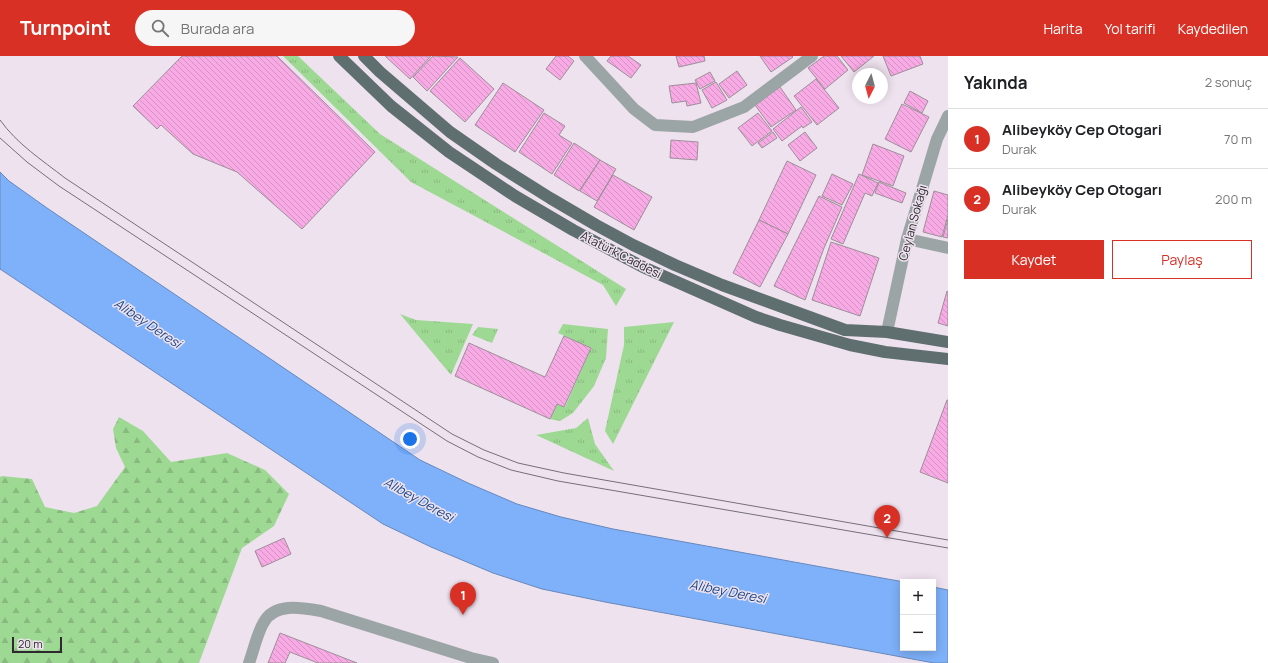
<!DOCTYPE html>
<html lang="tr">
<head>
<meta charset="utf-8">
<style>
  :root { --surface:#fff; --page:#f6f6f6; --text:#202124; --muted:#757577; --line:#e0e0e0; --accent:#d93025 }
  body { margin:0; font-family:Manrope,sans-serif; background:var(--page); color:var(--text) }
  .controls { position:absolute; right:12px; bottom:12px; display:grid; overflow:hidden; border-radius:0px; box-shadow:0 2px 10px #0003 }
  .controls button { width:36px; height:36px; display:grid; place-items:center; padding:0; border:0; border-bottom:1px solid var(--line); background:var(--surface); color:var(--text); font:20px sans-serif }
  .compass { position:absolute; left:852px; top:12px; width:36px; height:36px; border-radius:50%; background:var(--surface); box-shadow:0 2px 10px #0003; rotate:186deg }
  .scale { position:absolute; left:12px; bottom:10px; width:50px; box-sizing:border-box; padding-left:4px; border:2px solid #2d292e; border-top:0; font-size:11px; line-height:14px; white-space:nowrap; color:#2d292e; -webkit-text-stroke:3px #eee2ef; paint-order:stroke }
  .you { position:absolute; left:410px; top:383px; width:14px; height:14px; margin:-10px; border:3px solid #fff; border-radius:50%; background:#1a73e8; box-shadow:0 0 0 6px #1a73e833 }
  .badge { display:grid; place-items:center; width:26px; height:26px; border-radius:50%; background:var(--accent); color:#fff; font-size:13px; font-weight:700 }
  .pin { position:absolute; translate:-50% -33px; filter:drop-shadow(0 1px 2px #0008) }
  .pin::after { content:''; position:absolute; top:21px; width:14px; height:12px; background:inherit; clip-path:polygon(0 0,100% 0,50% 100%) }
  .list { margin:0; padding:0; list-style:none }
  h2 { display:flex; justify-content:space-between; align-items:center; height:52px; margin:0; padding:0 16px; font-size:17px }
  h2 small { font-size:13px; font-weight:400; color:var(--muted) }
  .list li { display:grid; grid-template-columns:26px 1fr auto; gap:12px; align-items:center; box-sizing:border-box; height:60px; padding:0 16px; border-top:1px solid var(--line) }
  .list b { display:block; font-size:15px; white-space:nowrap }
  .list p { margin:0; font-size:13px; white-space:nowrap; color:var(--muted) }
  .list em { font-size:13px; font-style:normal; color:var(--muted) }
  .actions { display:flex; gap:8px; padding:12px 16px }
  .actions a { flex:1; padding:9px 0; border:1px solid var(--accent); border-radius:0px; text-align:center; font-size:14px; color:var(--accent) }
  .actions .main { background:var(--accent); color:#fff }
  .icon { flex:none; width:22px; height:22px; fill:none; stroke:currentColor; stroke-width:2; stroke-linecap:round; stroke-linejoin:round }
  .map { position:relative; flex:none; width:948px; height:607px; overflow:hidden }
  header { display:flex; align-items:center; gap:24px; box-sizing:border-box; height:56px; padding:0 20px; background:var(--accent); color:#fff }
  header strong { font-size:19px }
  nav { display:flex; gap:22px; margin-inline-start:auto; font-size:14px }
  .search { width:280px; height:36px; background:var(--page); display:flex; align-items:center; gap:10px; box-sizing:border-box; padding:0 14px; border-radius:22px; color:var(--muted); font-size:15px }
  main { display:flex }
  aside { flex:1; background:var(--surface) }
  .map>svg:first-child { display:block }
</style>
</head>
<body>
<header>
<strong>Turnpoint</strong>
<div class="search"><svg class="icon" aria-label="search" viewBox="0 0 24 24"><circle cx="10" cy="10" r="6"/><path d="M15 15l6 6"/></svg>Burada ara</div>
<nav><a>Harita</a><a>Yol tarifi</a><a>Kaydedilen</a></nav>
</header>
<main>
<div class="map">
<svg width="948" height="607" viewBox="0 0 948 607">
  <defs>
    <pattern id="grass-tufts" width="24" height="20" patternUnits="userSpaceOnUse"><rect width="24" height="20" fill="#9ed993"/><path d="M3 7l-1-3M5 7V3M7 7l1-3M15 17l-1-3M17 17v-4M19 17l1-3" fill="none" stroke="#88ba7f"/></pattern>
    <pattern id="forest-firs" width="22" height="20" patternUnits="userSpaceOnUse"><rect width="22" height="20" fill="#9ed993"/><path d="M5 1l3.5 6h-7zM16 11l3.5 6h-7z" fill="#88ba7f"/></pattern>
    <pattern id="building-back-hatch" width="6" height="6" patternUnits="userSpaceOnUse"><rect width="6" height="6" fill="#f7aae4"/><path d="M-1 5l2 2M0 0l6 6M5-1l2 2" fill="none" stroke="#d492c4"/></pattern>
  </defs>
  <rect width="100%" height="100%" fill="#eee2ef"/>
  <g fill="url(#grass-tufts)">
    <polygon points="283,0 298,0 380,78 626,233 616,250 603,229 411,126"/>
    <polygon points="400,258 416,264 473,268 451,319"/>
    <polygon points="674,266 613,388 605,375 624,289 624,271"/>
    <polygon points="563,268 608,273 606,302 594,330 573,357 560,365 550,363 557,348 565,351 591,292 558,277"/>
    <polygon points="478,271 498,273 492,287 472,279"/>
    <polygon points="588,362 595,388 614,415 536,379 576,372"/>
  </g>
  <polygon fill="url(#forest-firs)" points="119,361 143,375 171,406 227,397 265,414 289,438 274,470 242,492 199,607 0,607 0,421 2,420 32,423 45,451 74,457 97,450 125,411 116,392 113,373"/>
  <polygon fill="#7eb1f9" stroke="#6688bc" points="0,116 9,125 47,152 420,404 468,427 517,448 561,461 613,473 904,526 903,526 903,592 933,592 933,531 948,534 948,607 934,607 605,546 542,533 493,517 431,491 383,468 0,213"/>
  <g fill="url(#building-back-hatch)" stroke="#9d8f99">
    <polygon points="182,0 277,0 375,96 302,173 237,116 193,98 161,69 157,73 133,50"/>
    <polygon points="385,0 431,0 410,23"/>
    <polygon points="433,0 458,1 427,35 413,21"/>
    <polygon points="556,0 568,0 574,5 560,24 546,13"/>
    <polygon points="611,0 628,0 641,9 631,22 607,5"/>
    <polygon points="676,0 704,0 705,5 679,11"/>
    <polygon points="760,0 792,0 793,1 771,16"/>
    <polygon points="824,0 837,0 848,14 825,33 808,12"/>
    <polygon points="841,0 874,0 854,16"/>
    <polygon points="883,0 920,0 923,8 891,20"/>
    <polygon points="460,2 494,33 465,66 430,35"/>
    <polygon points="737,15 747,29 729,42 719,28"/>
    <polygon points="710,16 715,25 700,33 695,24"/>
    <polygon points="816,23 839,52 817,69 794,40"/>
    <polygon points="716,26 727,44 712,52 702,34"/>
    <polygon points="503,27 544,54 515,96 475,69"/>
    <polygon points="696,27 701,47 687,50 686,45 672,47 669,30"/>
    <polygon points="780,31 796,54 771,71 755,49"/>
    <polygon points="910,35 928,45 922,57 904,47"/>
    <polygon points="902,48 929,61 911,96 885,83"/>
    <polygon points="801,51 812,66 803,72 802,70 782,85 773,73"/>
    <polygon points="544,57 565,70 559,79 572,87 552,118 519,96"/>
    <polygon points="758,57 772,75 752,90 738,72"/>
    <polygon points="773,76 777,82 762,92 758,87"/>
    <polygon points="805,76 817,92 800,105 788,89"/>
    <polygon points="671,84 698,86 697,104 670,102"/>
    <polygon points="574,87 600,104 579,135 554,119"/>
    <polygon points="873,88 904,100 893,130 862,119"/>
    <polygon points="600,104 616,113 597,145 580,135"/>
    <polygon points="787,105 816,119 788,178 759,164"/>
    <polygon points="832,118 853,128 842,149 822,140"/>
    <polygon points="859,118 878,127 872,140 865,137 843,188 831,183"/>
    <polygon points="613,119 652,141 634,174 594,151"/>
    <polygon points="879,126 906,137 902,147 875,137"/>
    <polygon points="934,135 948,139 948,159 942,181 923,176"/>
    <polygon points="819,140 842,151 824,192 805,244 774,230"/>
    <polygon points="948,163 948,182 943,181"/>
    <polygon points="759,164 788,178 760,231 733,217"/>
    <polygon points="831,186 879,202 860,260 812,244"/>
    <polygon points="947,235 948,236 948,270 938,267"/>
    <polygon points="564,280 591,292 564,351 557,348 550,363 455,320 469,287 545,321"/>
    <polygon points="947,344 948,344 948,427 920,416"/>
    <polygon points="284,482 291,498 262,511 255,495"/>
    <polygon points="280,577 357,607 318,607 290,596 285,607 268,607"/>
  </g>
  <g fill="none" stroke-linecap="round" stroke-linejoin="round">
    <g stroke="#9ca5a5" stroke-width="12">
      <polyline points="585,0 634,53 655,69 693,71 744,51 812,0"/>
      <polyline points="907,183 948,192"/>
      <polyline points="887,276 907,183 937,83 948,60"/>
      <path d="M249,607C253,596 258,575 264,566C275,546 303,552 321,555L471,602L493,607"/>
    </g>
    <g stroke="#5f6f6f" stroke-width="12">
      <polyline points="339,0 391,50 449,96 515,140 573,174 643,211 756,261 780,269 850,289 885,296 948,303"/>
      <polyline points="364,0 380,16 450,76 496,108 550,142 596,169 633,189 675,209 722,229 845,274 887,276 948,286"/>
    </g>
    <g stroke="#766f77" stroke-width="1">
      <path d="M0,64C17,88 42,104 65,122L452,378L484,394L518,407L564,417L948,484"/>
      <polyline points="0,82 27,106 59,130 447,385 478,401 511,414 558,425 948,492"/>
    </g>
  </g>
  <g text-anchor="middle" stroke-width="3" stroke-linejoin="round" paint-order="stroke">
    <g font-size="12" fill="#2d292e" stroke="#eee2ef">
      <text transform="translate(913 167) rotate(-75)" y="4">Ceylan Sokağı</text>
      <text transform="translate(621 199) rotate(27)" y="4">Atatürk Caddesi</text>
    </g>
    <g font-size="13" font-style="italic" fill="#184787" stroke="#eee2ef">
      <text transform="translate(148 267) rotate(34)" y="5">Alibey Deresi</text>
      <text transform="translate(419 443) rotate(29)" y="5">Alibey Deresi</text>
      <text transform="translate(728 535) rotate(11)" y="5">Alibey Deresi</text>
    </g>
  </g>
</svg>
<div class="controls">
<button>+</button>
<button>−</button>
</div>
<svg class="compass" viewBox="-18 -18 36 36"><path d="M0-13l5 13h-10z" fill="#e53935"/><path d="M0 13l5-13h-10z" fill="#757577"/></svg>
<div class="scale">20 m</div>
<div class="you"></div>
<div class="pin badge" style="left:463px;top:559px">1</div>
<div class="pin badge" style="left:887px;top:482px">2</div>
</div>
<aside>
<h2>Yakında<small>2 sonuç</small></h2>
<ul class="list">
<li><span class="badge">1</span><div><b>Alibeyköy Cep Otogari</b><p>Durak</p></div><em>70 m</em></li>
<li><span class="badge">2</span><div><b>Alibeyköy Cep Otogarı</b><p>Durak</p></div><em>200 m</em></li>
</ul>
<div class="actions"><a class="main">Kaydet</a><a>Paylaş</a></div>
</aside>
</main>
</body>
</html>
